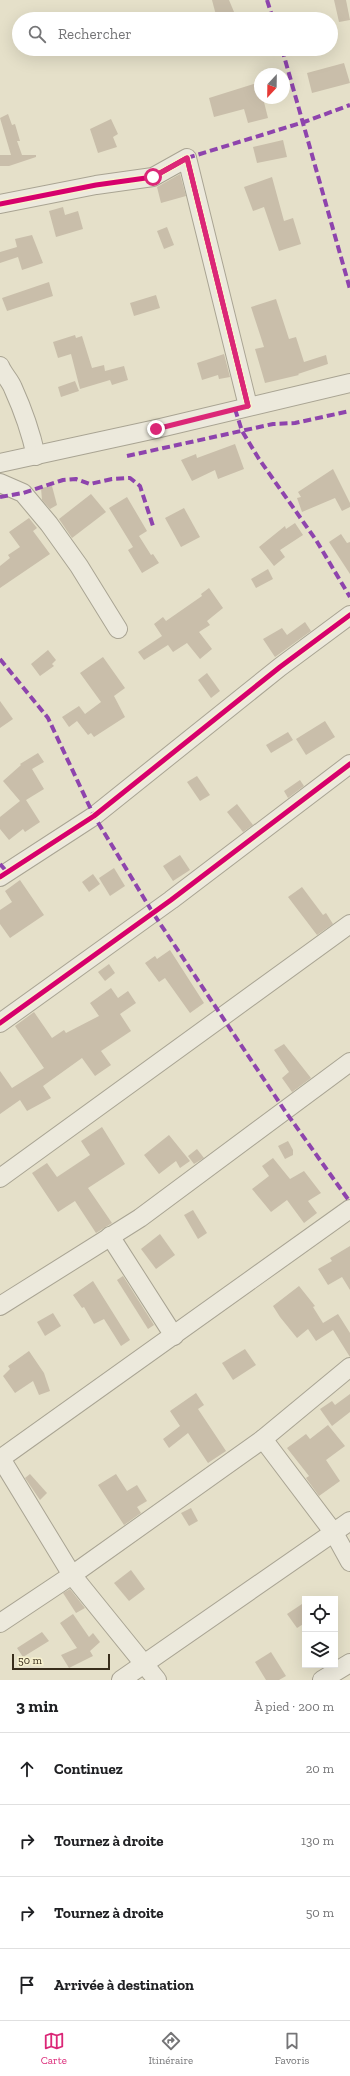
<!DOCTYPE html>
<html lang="fr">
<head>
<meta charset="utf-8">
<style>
  :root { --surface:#fff; --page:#f6f6f6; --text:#202124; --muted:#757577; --line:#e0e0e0; --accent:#db2777 }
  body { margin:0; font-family:"Zilla Slab",serif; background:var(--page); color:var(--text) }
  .controls { position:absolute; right:12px; bottom:12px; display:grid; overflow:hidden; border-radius:0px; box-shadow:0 4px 16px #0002 }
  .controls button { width:36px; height:36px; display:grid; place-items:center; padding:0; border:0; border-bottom:1px solid var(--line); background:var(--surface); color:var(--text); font:20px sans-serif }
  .compass { position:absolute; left:254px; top:68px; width:36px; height:36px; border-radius:50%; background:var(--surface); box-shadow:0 4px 16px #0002; rotate:202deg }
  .scale { position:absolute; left:12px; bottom:10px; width:98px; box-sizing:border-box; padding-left:4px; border:2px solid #382d1b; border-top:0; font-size:11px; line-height:14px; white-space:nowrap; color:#382d1b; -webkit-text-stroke:3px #f7f1ce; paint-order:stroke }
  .stop { position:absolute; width:12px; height:12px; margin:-9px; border:3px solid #db2777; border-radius:50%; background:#fff }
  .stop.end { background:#db2777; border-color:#fff; box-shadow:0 1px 4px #0008 }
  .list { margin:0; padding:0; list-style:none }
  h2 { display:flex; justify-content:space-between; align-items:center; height:52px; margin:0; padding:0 16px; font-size:17px }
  h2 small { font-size:13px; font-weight:400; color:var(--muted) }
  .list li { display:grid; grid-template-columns:26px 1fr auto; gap:12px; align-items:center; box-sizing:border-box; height:72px; padding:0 16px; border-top:1px solid var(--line) }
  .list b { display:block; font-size:15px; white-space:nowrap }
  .list em { font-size:13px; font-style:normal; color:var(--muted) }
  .icon { flex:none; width:22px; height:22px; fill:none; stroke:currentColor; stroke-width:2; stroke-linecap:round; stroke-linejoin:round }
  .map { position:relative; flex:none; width:350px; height:1680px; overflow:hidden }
  .search { position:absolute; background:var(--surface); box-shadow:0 4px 16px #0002; left:12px; right:12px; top:12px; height:44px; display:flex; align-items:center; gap:10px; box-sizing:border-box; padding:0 14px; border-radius:22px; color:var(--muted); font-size:15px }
  .sheet { height:340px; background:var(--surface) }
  nav { display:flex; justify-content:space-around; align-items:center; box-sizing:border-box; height:56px; border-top:1px solid var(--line); background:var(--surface); font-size:11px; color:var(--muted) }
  nav a { display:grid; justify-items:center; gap:2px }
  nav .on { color:var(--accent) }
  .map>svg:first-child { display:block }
</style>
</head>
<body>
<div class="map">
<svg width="350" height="1680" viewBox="0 0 350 1680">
  <rect width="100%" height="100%" fill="#e5e0c9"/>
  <g fill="#c9beaa">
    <polygon points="212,0 229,0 237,19 217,19"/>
    <polygon points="334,0 346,0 350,20 339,22"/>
    <polygon points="344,63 350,83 312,93 307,73"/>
    <polygon points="260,82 260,98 263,98 268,118 248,123 244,109 214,117 209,98"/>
    <polygon points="8,114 12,125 15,124 20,141 17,141 22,155 36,155 36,157 9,166 0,166 0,155 11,155 0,118"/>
    <polygon points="111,119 118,134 113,137 117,147 98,153 90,129"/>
    <polygon points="283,140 287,157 257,163 253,147"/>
    <polygon points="180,174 186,196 161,203 157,187"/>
    <polygon points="272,177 284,221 293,218 301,244 279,251 264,207 253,211 244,187"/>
    <polygon points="63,207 65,215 78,211 83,229 56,237 49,211"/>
    <polygon points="167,227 174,245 164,249 157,231"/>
    <polygon points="32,235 43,263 22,270 18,257 0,263 0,252 17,247 15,239"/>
    <polygon points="49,282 53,296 7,311 2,298"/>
    <polygon points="156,295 160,308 134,316 130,303"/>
    <polygon points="276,299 289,339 296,337 304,362 326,355 328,364 298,374 299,375 265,383 255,349 264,347 251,307"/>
    <polygon points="75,335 76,338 82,336 92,368 104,365 105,371 124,366 128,380 112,385 110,380 80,389 71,354 58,358 53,342"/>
    <polygon points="224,354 230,377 219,379 218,375 202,380 197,363"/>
    <polygon points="75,381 79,391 61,397 58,387"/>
    <polygon points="235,444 244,469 218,479 215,470 192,481 181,460 196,454 197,458"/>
    <polygon points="333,469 350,503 350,507 342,511 335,498 302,512 297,498 301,497 298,492"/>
    <polygon points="52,486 57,505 50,509 42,500 41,488"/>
    <polygon points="91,494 106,512 72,538 59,519"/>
    <polygon points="127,497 147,531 139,536 151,555 153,554 159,563 142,573 128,550 133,547 109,508"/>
    <polygon points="184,508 200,537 181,547 165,518"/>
    <polygon points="29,518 37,528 33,531 50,554 0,588 0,566 10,558 8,555 20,547 9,532"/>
    <polygon points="295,523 303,535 280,550 285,557 274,566 259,547 285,526 286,529"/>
    <polygon points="341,534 347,543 350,542 350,574 329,542"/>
    <polygon points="268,569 273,579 256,588 251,579"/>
    <polygon points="209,588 223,608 207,621 210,625 199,632 212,649 200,659 187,643 173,652 168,645 144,660 138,652 162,636 154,624 163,617 166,621 202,596 201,594"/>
    <polygon points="305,622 311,631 275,657 263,639 282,628 287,635"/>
    <polygon points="48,650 56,660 52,664 54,666 40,676 31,664"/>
    <polygon points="103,657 125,688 114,696 125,717 94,737 91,733 88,735 77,721 69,727 62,717 79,706 85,714 101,702 80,673"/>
    <polygon points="207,673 220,691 211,698 198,680"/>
    <polygon points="0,701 13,719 0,728"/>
    <polygon points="325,721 335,737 306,755 296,739"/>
    <polygon points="288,732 293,740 271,753 266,745"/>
    <polygon points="38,753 44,762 32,769 44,789 26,800 40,822 25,832 23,829 9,840 0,829 0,817 20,801 3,781 21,765 20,764"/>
    <polygon points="197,776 210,795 200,801 187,782"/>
    <polygon points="300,780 304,786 288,798 284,791"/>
    <polygon points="237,804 253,825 243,832 227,812"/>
    <polygon points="180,855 190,870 173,881 163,866"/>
    <polygon points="114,868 125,886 110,896 99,878"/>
    <polygon points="93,874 100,884 89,892 82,882"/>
    <polygon points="20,880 44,915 10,938 0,924 0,910 12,902 5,891"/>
    <polygon points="302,887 323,915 326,913 333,924 317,935 288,897"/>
    <polygon points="170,950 204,1003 190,1013 165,978 159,982 145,963 155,956 157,959"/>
    <polygon points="109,964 115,973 105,981 98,972"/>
    <polygon points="111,988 118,998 128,991 136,1003 120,1014 131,1031 101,1051 111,1065 95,1076 82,1058 43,1086 51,1098 27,1111 20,1100 0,1114 0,1071 12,1088 44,1068 15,1026 34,1012 52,1038 64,1030 66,1033 99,1016 90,1003"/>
    <polygon points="284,1044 311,1078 292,1092 282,1078 289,1072 274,1050"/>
    <polygon points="102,1127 125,1164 88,1188 112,1223 96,1233 75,1201 58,1212 32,1173 47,1163 57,1177 90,1155 81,1141"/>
    <polygon points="169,1135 190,1161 180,1168 176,1161 159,1174 144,1155"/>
    <polygon points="288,1141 293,1150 293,1155 285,1159 278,1146"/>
    <polygon points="197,1149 204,1158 194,1164 188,1156"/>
    <polygon points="273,1158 290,1179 304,1171 321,1193 308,1201 317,1213 304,1223 287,1200 271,1212 252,1189 269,1176 262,1166"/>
    <polygon points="193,1210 207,1233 198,1239 184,1215"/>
    <polygon points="160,1234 175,1255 156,1269 141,1249"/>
    <polygon points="350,1246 350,1290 342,1277 328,1285 318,1269 332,1261 330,1258"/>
    <polygon points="123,1276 154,1325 148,1329 117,1280"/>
    <polygon points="93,1281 130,1340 121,1346 104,1319 94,1324 84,1307 82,1308 73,1295"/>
    <polygon points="299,1286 315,1306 313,1307 323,1323 338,1314 350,1333 350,1357 333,1330 316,1341 308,1329 297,1338 280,1317 273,1306"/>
    <polygon points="53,1313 61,1326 45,1336 37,1322"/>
    <polygon points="245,1349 256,1365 233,1380 222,1363"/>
    <polygon points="29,1351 44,1373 50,1391 39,1395 33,1381 15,1393 3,1376 10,1369 8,1366"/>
    <polygon points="196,1393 204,1405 198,1409 226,1451 208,1463 188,1433 169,1448 163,1439 180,1426 170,1411"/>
    <polygon points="350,1394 350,1412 332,1426 320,1409 332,1401 335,1405"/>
    <polygon points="328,1425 345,1446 326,1460 340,1481 319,1496 306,1478 309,1476 287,1448 306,1434 310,1439"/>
    <polygon points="30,1474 47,1493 40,1500 25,1478"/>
    <polygon points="116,1474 127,1491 137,1485 147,1501 137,1507 141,1513 124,1525 98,1485"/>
    <polygon points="191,1508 198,1521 189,1526 181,1513"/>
    <polygon points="131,1570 145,1589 129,1601 114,1583"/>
    <polygon points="70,1589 85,1608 76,1613 63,1593"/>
    <polygon points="305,1602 305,1623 297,1628 287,1614"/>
    <polygon points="73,1614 89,1637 93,1633 100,1642 90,1651 93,1656 69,1668 61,1655 77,1648 60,1623"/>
    <polygon points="42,1632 49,1641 23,1657 17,1648"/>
    <polygon points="271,1652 286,1676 279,1680 266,1680 255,1662"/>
  </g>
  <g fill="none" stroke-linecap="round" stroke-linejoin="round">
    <g stroke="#a9a493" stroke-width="20">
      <g id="minor">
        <polyline points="0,204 96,185 153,177 187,158 248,406"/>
        <path d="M0,366C3,374 10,380 13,388C23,410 31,433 36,456"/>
        <polyline points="0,463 156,429 350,383"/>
        <polyline points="0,483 23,493 49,524 79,566 118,629"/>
        <polyline points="0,877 94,816 280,667 350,615"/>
        <polyline points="0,1023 171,900 350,764"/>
        <polyline points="0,1178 350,924"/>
        <polyline points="110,1236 174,1336"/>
        <polyline points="0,1306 140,1218 350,1062"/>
        <polyline points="263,1439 334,1533 350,1562"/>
        <polyline points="0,1457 72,1575 157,1680"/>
        <polyline points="0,1459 350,1209"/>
        <polyline points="0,1623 72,1575 263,1439 350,1367"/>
        <polyline points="121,1680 350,1521"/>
        <polyline points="322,1680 350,1663"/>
      </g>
    </g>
    <use href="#minor" stroke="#ece9dc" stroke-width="18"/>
    <g stroke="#8e44ad" stroke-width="4" stroke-dasharray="8 4" stroke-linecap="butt">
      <polyline points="267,0 273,19"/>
      <polyline points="282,49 350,289"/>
      <polyline points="187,158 304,122 350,105"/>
      <polyline points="235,409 242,431 259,459 316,540 350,597"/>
      <polyline points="127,456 273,424 295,423 350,411"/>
      <polyline points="0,497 23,493 63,480 76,479 90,484 112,479 130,478 140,486 154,529"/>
      <polyline points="0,659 48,718 94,816 153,913 285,1111 350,1202"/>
      <polyline points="0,864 7,872"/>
    </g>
    <g stroke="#f7f1ce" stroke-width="8">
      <g id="cycleway">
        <polyline points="0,204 96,185 153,177 187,158 248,406"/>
        <polyline points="0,877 94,816 280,667 350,615"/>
        <polyline points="0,1023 171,900 350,764"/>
      </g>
    </g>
    <use href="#cycleway" stroke="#d6006c" stroke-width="5"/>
  </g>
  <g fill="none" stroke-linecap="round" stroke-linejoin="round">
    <polyline stroke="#db2777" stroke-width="5" points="153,177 187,158 248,406 156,429"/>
  </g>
</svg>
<div class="controls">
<button><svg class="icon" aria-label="locate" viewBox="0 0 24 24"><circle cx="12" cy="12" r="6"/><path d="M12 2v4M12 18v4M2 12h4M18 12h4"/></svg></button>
<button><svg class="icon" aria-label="layers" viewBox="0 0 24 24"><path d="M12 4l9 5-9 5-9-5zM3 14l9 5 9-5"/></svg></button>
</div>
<svg class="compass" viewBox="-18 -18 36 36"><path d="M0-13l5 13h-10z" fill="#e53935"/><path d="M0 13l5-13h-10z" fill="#757577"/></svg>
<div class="scale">50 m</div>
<div class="stop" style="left:153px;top:177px"></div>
<div class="stop end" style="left:156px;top:429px"></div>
<div class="search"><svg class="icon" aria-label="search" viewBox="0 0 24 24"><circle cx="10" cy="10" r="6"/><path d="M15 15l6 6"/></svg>Rechercher</div>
</div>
<section class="sheet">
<h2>3 min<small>À pied · 200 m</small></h2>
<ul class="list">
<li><svg class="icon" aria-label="ahead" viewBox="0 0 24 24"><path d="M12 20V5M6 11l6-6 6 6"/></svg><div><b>Continuez</b></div><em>20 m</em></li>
<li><svg class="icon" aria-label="right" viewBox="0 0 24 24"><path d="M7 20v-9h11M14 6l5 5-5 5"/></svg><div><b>Tournez à droite</b></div><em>130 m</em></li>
<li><svg class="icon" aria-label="right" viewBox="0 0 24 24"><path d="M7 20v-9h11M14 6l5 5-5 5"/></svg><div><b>Tournez à droite</b></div><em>50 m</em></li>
<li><svg class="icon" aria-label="arrive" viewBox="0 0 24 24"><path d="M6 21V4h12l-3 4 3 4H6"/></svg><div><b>Arrivée à destination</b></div></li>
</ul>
</section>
<nav>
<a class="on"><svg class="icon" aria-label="map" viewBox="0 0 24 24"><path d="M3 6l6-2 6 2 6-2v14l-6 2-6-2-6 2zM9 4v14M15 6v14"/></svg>Carte</a>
<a><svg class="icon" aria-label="directions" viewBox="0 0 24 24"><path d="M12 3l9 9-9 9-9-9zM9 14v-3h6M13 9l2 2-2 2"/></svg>Itinéraire</a>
<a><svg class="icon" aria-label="saved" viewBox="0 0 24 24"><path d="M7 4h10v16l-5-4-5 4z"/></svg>Favoris</a>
</nav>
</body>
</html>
